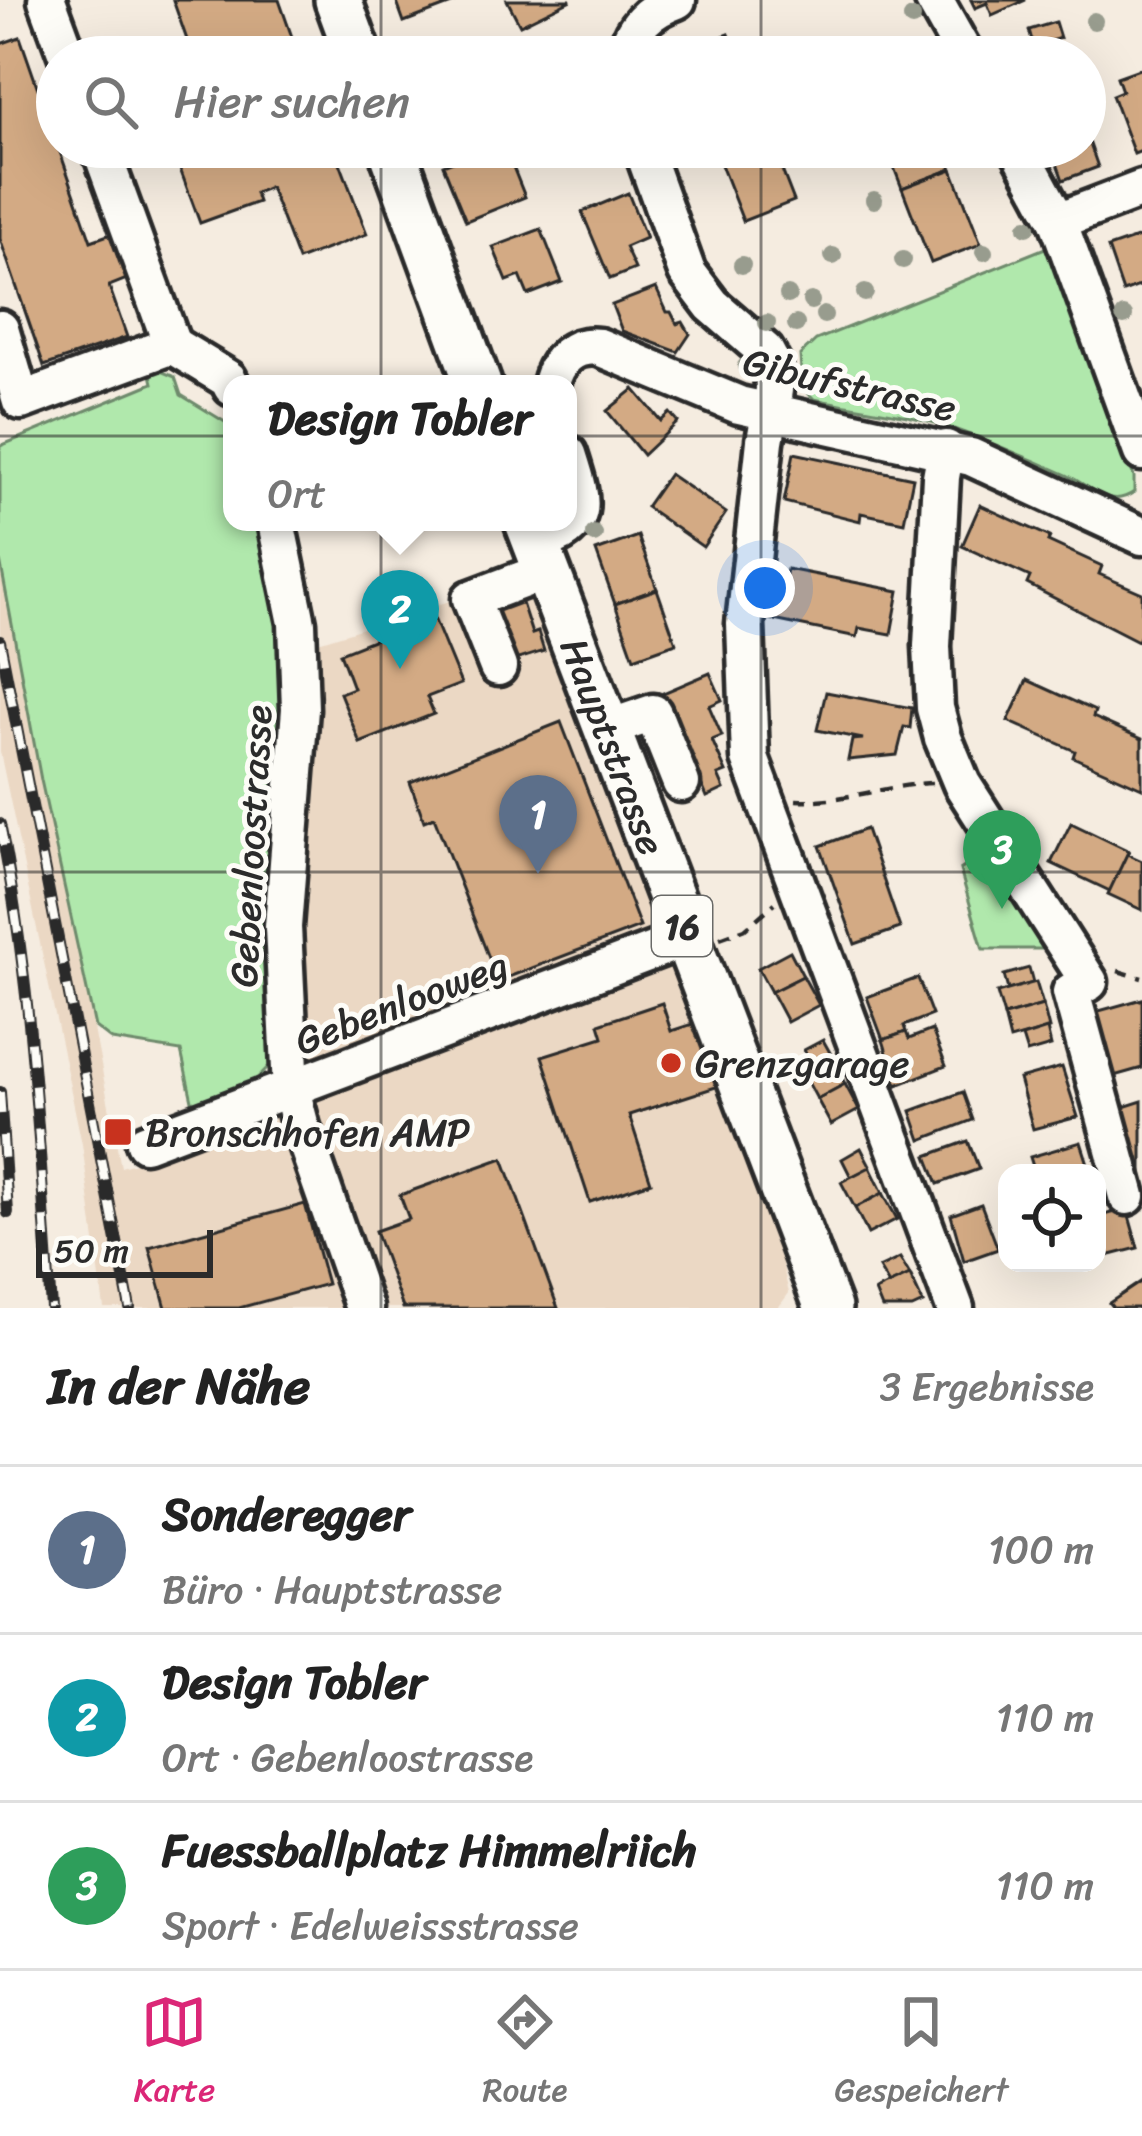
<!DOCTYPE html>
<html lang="de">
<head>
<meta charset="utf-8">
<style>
  :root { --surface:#fff; --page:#f6f6f6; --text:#222; --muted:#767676; --line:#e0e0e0; --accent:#db2777 }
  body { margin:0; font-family:Sriracha,sans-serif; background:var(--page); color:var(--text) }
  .controls { position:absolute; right:36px; bottom:36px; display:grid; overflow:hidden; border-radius:24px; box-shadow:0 12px 48px #0002 }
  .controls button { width:108px; height:108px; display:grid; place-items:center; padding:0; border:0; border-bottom:3px solid var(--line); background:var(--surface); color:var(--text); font:60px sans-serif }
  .scale { position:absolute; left:36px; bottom:30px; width:177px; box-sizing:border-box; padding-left:12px; border:6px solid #2b2b2b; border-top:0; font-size:33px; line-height:42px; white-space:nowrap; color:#2b2b2b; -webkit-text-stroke:9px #fdfcf7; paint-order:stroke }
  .you { position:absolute; left:765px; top:588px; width:42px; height:42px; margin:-30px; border:9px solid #fff; border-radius:50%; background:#1a73e8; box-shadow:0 0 0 18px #1a73e833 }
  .badge { display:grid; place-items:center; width:78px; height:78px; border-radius:50%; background:var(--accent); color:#fff; font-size:39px; font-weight:700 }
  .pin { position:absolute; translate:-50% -99px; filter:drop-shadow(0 3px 6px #0008) }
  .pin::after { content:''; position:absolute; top:63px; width:42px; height:36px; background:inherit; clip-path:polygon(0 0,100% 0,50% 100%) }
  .popup { position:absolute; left:223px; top:375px; width:354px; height:156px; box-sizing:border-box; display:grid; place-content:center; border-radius:24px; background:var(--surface); filter:drop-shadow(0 3px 9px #0005); font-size:39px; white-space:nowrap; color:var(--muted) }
  .popup b { font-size:45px; color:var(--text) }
  .popup::after { content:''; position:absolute; left:50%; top:100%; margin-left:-24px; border:24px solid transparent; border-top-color:var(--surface) }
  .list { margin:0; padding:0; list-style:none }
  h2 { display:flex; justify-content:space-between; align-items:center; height:156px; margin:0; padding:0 48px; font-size:51px }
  h2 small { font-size:39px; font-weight:400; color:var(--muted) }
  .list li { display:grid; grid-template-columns:78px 1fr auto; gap:36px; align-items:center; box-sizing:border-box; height:168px; padding:0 48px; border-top:3px solid var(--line) }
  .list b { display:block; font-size:45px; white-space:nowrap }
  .list p { margin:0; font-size:39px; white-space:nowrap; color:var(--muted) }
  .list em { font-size:39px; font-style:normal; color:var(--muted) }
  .icon { flex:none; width:66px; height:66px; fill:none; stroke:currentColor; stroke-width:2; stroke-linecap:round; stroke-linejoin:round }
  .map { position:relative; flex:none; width:1142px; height:1308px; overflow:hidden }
  .search { position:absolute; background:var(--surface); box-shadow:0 12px 48px #0002; left:36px; right:36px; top:36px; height:132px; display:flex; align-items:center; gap:30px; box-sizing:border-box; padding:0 42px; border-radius:66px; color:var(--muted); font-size:45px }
  .sheet { height:660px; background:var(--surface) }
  nav { display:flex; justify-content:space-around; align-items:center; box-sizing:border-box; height:168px; border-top:3px solid var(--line); background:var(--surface); font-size:33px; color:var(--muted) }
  nav a { display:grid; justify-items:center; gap:6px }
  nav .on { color:var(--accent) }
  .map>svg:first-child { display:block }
</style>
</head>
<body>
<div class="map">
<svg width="1142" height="1308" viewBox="0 0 1142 1308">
  <rect width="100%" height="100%" fill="#f5ece0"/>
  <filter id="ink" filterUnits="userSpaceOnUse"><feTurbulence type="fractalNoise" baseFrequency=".00833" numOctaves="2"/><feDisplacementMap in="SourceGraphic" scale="24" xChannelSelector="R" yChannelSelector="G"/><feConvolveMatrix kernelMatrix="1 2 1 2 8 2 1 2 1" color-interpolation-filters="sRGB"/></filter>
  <g filter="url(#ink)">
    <polygon fill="#ebd8c4" points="0,550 121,1167 178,1151 175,1141 278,1080 315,643 529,576 771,1216 789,1293 778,1308 104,1308 82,1144 0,752"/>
    <g fill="#b0e8ac" stroke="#6e8a6c" stroke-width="3">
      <path d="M1050,246L1134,477V492C1110,510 1090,486 1067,475C1034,460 997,445 962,432C916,414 863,409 814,399L802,387L800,355L816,340Z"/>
      <path d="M149,366L175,377L181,395L230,425L232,522H255C261,549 271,576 275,603C296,756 272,912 269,1066L238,1098L193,1105L181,1051L112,1040L95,1027L41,780L0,560V446L153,383Z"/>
      <polygon points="1000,843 1052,949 983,949 960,870"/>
    </g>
    <g fill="#d3aa84" stroke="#2b2b2b" stroke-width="3">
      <polygon points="173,0 279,0 299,57 193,57"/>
      <polygon points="396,0 462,0 404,22"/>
      <polygon points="507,0 571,0 520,25"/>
      <polygon points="971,0 1026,0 992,15 987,3 975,8"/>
      <polygon points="1055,22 1060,38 1051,41 1057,57 1007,57 1006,54 1033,44 1029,30"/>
      <polygon points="729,34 738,57 679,57 677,54"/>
      <polygon points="20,37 91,241 111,234 127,279 109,286 127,337 44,366 0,239 0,44"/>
      <polygon points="1142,68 1142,151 1134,154 1112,95 1122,91 1117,77"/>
      <polygon points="1085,130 1098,167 1063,180 1051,147 1085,147"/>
      <polygon points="182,147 334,147 367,234 298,260 270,187 255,193 258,202 200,223 173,150"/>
      <polygon points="488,147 505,147 525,197 466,221 443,165"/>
      <polygon points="552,147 608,147 608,148 558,165"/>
      <polygon points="714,147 773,147 794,201 743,221"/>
      <polygon points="886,147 943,147 952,169 902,188"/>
      <polygon points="952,169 981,244 931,263 902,188"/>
      <polygon points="628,193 646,238 625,247 635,269 610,279 582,212"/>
      <polygon points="541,229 562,282 528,295 520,276 507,281 493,247"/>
      <polygon points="1142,236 1142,285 1123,292 1108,248"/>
      <polygon points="656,288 667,312 671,312 677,324 683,322 690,334 678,352 622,331 612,305"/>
      <polygon points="634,389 661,421 670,413 678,422 643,455 607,411"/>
      <polygon points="794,453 913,478 904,522 861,513 860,521 784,502"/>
      <polygon points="669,474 726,513 703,547 646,507"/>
      <polygon points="980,505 1050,537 1048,541 1102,566 1099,574 1142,593 1142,632 1138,641 1027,584 1030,577 962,546"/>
      <polygon points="638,536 657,589 615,604 596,551"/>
      <polygon points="787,569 899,591 891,634 859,628 857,637 769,619 773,596 781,597"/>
      <polygon points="657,589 676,643 634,658 615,604"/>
      <polygon points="519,594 532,634 538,632 544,651 512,661 484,606"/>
      <polygon points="433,616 461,684 427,697 434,714 360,743 340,693 353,688 340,653"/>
      <polygon points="710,673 722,700 709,706 722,736 712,740 726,772 718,775 724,789 707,797 663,693"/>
      <polygon points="1027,680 1095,711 1093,717 1142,739 1142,788 1073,757 1075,751 1008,721"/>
      <polygon points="826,692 912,708 910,728 904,727 897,755 848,760 852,740 863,739 817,730"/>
      <polygon points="561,722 640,927 498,981 434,817 424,821 410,782"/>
      <polygon points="1071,823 1129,851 1110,891 1051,863"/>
      <polygon points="866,829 900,928 855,944 820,846"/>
      <polygon points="1127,854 1142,861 1142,910 1108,894"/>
      <polygon points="790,951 803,976 771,992 758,968"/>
      <polygon points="1029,968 1033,983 1008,990 1004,975"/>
      <polygon points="803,976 819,1005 787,1022 771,992"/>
      <polygon points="918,978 932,1015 904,1026 906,1032 883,1040 867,997"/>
      <polygon points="1036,982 1043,1005 1004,1016 997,993"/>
      <polygon points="1142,999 1142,1068 1107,1078 1088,1014"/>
      <polygon points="662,1003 671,1031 699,1022 719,1086 629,1115 651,1182 590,1202 542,1056 603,1037 599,1024"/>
      <polygon points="1043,1005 1049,1029 1010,1040 1004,1016"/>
      <polygon points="1047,1029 1051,1046 1027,1053 1022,1037"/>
      <polygon points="932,1030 946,1066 897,1085 883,1040 906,1032 909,1039"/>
      <polygon points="823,1040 833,1058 814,1068 804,1050"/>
      <polygon points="833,1058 845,1084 817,1099 803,1073"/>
      <polygon points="1062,1067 1078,1117 1033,1129 1019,1079"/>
      <polygon points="845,1084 859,1110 831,1125 817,1099"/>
      <polygon points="963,1092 973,1120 921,1140 911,1111"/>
      <polygon points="1142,1101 1142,1172 1134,1174 1114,1110"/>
      <polygon points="968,1141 979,1169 938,1184 927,1156"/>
      <polygon points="1081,1142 1091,1173 1035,1173 1030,1157"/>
      <polygon points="861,1148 871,1167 851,1177 842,1159"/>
      <polygon points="503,1158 558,1308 403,1308 375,1231 409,1219 400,1195"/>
      <polygon points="870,1167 883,1193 855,1208 841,1182"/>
      <polygon points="883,1193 897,1219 868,1234 855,1208"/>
      <polygon points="305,1204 327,1284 239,1308 166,1308 149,1247"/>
      <polygon points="981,1204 998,1249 964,1261 951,1215"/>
      <polygon points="1127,1209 1138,1248 1099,1258 1097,1217"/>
      <polygon points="900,1258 910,1275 889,1285 879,1268"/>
      <polygon points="910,1275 923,1303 912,1308 882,1308 875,1291"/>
      <polygon points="1142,1281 1142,1308 1113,1308 1109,1303"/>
    </g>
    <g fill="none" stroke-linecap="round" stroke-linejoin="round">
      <g stroke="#2b2b2b" stroke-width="45">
        <g id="minor">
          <polyline points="47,0 68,57"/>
          <polyline points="934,0 966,57"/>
          <path d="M626,57C631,26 649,10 677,0"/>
          <polyline points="642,147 687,272 712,305 765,351 773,366 774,390 765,441 745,624 750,758 955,1308"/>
          <polyline points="1018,147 1058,221 1142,452"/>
          <polyline points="1058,221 1142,189"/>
          <polyline points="0,329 21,401 172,345 100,147"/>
          <polyline points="172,345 228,379 232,387"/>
          <path d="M551,384C557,359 573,344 599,347L739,405L971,457L1142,536"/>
          <polyline points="946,449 941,477 932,646 935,708 943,738 962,784 1089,982 1071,992 1127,1196"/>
          <polyline points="276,522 297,623 300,709 283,927 291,1089 301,1127 364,1308"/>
          <path d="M536,543C593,528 583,501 568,454"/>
          <polyline points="498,667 471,599 546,571"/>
          <polyline points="606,729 653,713 681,783"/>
          <polyline points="145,1143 687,938"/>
        </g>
      </g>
      <g stroke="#2b2b2b" stroke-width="54">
        <g id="major">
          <polyline points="338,0 359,57"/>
          <polyline points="391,147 478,384"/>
          <path id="s1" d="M528,522L828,1308"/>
        </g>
      </g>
      <g stroke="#2b2b2b" stroke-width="4.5" stroke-dasharray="12 9" stroke-linecap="butt">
        <path d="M796,800C842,803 887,785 932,783"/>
        <polyline points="720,938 745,929 775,903"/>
        <polyline points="1118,971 1142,978"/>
      </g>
      <use href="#minor" stroke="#fdfcf7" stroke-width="36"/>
      <use href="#major" stroke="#fdfcf7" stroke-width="45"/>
      <g stroke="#2b2b2b" stroke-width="12">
        <g id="rail">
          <polyline points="0,641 130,1308"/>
          <path d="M0,824C32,984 39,1146 51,1308"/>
          <polyline points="0,1092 8,1213"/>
        </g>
      </g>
      <use href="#rail" stroke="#fdfcf7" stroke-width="8" stroke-dasharray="22" stroke-linecap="butt"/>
    </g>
    <g fill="#989c8e">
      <circle cx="912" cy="18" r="9"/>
      <circle cx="1094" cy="21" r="9"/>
      <circle cx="874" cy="200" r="9"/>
      <circle cx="1027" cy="227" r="9"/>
      <circle cx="984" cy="252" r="9"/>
      <circle cx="833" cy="256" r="9"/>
      <circle cx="903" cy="260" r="9"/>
      <circle cx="742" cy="265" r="9"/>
      <circle cx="865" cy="293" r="9"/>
      <circle cx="788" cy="295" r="9"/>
      <circle cx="811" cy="301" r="9"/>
      <circle cx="824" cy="315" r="9"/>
      <circle cx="1124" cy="316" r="9"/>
      <circle cx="767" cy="323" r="9"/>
      <circle cx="796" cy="324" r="9"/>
      <circle cx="746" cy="366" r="9"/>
      <circle cx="594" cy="534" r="9"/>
    </g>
  </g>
  <path fill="none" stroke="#2b2b2b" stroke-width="3" stroke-opacity="0.55" d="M381,0V57M761,0V57M381,147V1308M761,147V1308M0,436H1142M0,872H1142"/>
  <g fill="#c8321e" stroke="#fdfcf7" stroke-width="4.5">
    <circle cx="671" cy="1063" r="12"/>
    <rect x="103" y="1117" width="30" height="30" rx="6"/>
  </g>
  <g text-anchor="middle" stroke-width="10" stroke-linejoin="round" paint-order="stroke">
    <rect fill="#fdfcf7" stroke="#6a6a68" stroke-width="3" x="652" y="896" width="60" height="60" rx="9"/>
    <g font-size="36" font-weight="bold" fill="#2b2b2b">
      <text x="682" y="939">16</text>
    </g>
    <g font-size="39" fill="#2b2b2b" stroke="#fdfcf7">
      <text transform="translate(850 384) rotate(13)" y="14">Gibufstrasse</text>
      <text dy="14" stroke="none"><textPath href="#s1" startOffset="240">Hauptstrasse</textPath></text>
      <text transform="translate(250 846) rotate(-87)" y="14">Gebenloostrasse</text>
      <text transform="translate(401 1002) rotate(-21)" y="14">Gebenlooweg</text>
    </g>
    <g font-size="39" fill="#2b2b2b" stroke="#fdfcf7" text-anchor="start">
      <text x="695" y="1077">Grenzgarage</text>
      <text x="145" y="1146">Bronschhofen AMP</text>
    </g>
  </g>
</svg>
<div class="controls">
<button><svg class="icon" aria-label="locate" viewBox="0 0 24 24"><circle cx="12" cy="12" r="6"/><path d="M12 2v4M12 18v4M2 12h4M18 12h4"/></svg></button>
</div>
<div class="scale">50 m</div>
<div class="you"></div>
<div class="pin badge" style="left:538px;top:874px;background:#5c6f8a">1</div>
<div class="pin badge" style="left:400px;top:669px;background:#0f9aa8">2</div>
<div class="popup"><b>Design Tobler</b>Ort</div>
<div class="pin badge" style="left:1002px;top:909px;background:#2e9e5b">3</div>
<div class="search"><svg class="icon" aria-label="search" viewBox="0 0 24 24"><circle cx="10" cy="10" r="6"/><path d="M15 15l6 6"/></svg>Hier suchen</div>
</div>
<section class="sheet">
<h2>In der Nähe<small>3 Ergebnisse</small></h2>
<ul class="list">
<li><span class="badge" style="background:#5c6f8a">1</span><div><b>Sonderegger</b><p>Büro · Hauptstrasse</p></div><em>100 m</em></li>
<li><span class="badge" style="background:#0f9aa8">2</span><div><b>Design Tobler</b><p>Ort · Gebenloostrasse</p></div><em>110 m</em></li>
<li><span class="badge" style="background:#2e9e5b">3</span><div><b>Fuessballplatz Himmelriich</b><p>Sport · Edelweissstrasse</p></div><em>110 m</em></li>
</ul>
</section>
<nav>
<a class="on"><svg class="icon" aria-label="map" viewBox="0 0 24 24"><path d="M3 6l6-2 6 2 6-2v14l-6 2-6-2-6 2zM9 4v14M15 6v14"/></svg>Karte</a>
<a><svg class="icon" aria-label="directions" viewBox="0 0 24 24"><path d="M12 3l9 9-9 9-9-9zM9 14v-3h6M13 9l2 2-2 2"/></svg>Route</a>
<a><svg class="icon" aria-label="saved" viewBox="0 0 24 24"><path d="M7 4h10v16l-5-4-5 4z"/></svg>Gespeichert</a>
</nav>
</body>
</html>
